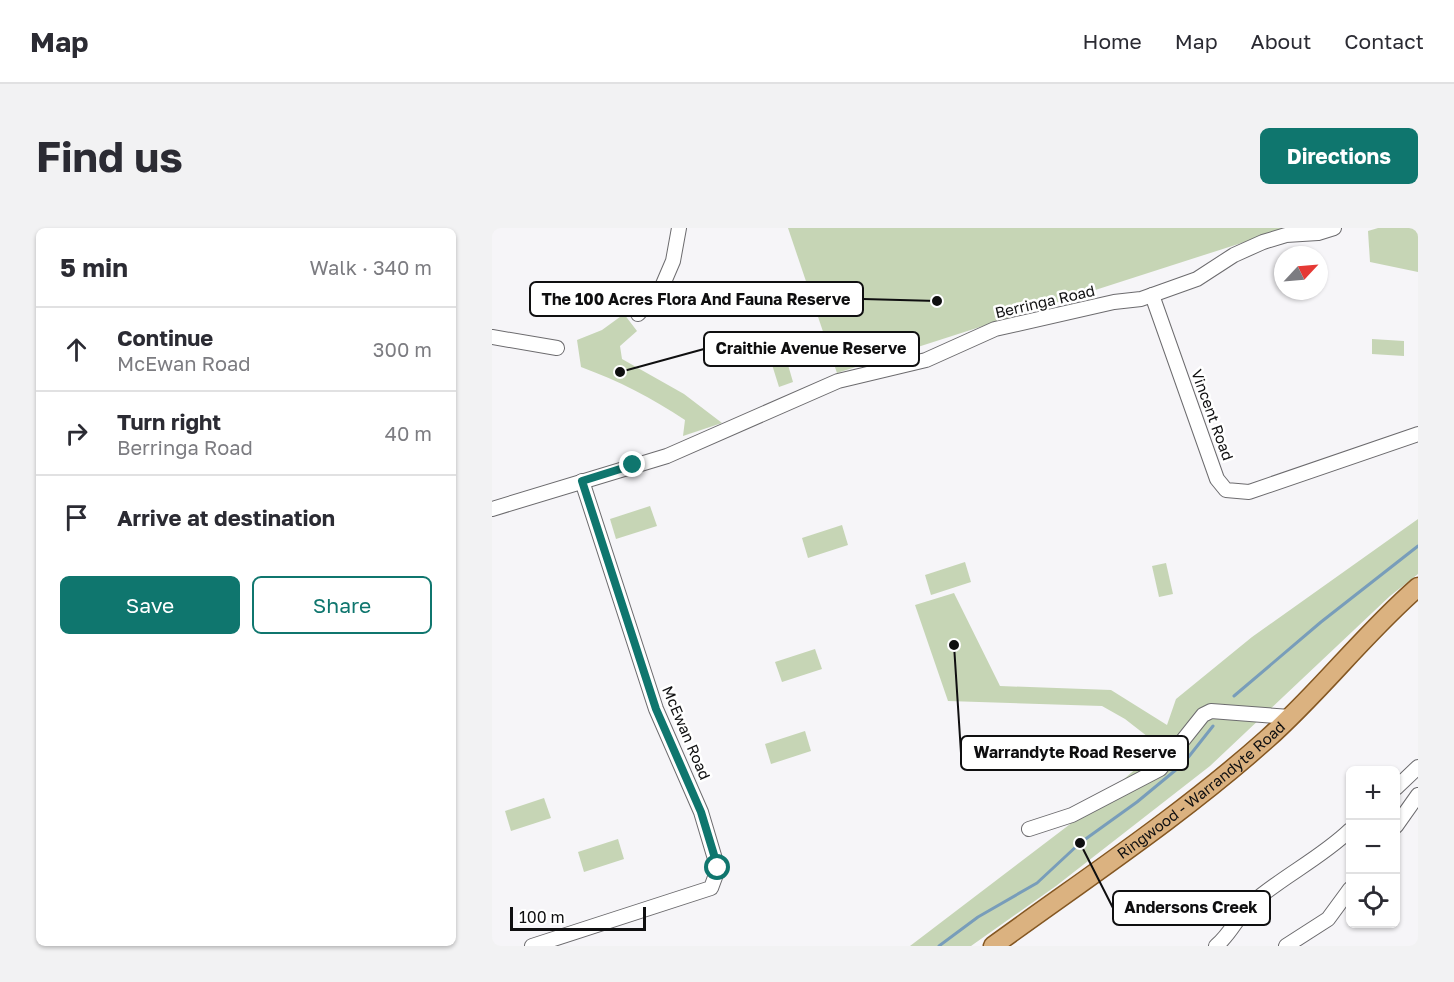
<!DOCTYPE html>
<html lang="en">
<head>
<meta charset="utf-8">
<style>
  :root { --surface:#fff; --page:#f2f2f3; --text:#2b2b33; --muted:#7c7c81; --line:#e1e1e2; --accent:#0f766e }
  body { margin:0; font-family:"Golos Text",sans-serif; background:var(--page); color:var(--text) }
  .controls { position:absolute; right:18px; bottom:18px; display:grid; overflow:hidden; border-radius:9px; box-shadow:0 2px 4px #0004 }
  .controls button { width:54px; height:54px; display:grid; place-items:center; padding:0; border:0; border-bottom:2px solid var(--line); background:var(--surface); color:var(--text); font:30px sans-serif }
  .compass { position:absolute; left:782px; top:18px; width:54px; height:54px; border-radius:50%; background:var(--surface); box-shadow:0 2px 4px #0004; rotate:64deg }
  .scale { position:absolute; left:18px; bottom:15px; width:136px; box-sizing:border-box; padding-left:6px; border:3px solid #0f0f10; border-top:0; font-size:16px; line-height:21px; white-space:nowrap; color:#0f0f10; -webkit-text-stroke:4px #fff; paint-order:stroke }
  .stop { position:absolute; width:18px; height:18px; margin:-14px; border:4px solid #0f766e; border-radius:50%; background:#fff }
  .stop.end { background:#0f766e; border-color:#fff; box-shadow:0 2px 6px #0008 }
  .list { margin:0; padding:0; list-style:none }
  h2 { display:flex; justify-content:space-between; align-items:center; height:78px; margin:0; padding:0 24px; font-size:26px }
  h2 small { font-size:20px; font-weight:400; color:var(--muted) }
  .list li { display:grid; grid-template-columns:39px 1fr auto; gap:18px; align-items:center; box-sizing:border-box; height:84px; padding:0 24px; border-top:2px solid var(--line) }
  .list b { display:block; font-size:22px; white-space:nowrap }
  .list p { margin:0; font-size:20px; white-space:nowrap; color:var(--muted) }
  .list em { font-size:20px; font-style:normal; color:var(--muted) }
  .actions { display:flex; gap:12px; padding:18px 24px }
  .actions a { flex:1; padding:14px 0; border:2px solid var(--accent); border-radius:9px; text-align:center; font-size:21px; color:var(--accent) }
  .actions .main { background:var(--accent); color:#fff }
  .icon { flex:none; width:33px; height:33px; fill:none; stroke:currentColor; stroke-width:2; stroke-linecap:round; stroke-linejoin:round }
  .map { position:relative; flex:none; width:926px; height:718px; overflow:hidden; border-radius:9px }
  header { display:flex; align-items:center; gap:36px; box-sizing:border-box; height:84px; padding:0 30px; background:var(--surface); border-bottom:2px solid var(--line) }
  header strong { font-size:28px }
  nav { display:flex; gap:33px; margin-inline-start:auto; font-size:21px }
  .intro { display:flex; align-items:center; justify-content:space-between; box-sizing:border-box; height:144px; padding:0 36px }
  h1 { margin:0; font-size:42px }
  .button { padding:15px 27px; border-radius:9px; background:var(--accent); color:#fff; font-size:21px; font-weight:700 }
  main { display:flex; gap:36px; padding:0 36px }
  aside { flex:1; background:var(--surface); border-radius:9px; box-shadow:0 2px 4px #0004 }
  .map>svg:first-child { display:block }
</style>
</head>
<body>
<header>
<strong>Map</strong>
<nav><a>Home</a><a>Map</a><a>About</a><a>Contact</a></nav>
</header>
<div class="intro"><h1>Find us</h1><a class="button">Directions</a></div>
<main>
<aside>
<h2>5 min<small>Walk · 340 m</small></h2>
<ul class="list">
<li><svg class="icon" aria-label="ahead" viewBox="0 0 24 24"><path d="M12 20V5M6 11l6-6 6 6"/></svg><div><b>Continue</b><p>McEwan Road</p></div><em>300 m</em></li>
<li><svg class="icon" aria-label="right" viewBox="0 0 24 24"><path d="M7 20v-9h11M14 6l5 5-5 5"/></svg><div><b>Turn right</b><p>Berringa Road</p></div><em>40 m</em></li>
<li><svg class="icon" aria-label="arrive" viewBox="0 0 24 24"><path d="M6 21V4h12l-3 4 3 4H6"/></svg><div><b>Arrive at destination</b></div></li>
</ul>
<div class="actions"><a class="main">Save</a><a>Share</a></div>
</aside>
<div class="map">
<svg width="926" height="718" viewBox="0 0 926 718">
  <rect width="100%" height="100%" fill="#f6f5f8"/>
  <g fill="#c6d5b5">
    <polygon points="296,0 796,0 345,145"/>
    <polygon points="886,0 926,0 926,44 878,34 876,3"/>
    <path d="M132,86L145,103L128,118L130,131L192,166L230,195L191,208L193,192C160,170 127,153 89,139L85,112L110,102Z"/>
    <polygon points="880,111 912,113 912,128 880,126"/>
    <polygon points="292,123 301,154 287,159 277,127"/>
    <polygon points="158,278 165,298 124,311 118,291"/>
    <polygon points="926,291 926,346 898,368 718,538 564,658 479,718 418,718 594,584 669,519 633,491 610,478 456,473 423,377 462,365 508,458 619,462 675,497 684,471 760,409"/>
    <polygon points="350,297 356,317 316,330 310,310"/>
    <polygon points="473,334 479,354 439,367 433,347"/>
    <polygon points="674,335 681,366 667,369 660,338"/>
    <polygon points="323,421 330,441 290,454 283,434"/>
    <polygon points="313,503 319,523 279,536 273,516"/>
    <polygon points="52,570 59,590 19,603 13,583"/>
    <polygon points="126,611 132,631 92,644 86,624"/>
  </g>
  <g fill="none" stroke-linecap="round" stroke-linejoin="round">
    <g stroke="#789dba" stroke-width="3">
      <polyline points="742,468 829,394 926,318"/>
      <polyline points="447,718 486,689 545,655 588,615 645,574 691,536 721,498"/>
    </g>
    <g stroke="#6c6b6e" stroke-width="16">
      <g id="minor">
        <polyline points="660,67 725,251 734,262 757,264 926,206"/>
        <polyline points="146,86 169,61 181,33 187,0"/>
        <polyline points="0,109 65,120"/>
        <polyline points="0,281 175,228 346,153 434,132 503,101 622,74 649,71 705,51 742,27 771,14 794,7 826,5 842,0"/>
        <polyline points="904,560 926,539"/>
        <polyline points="904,598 926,567"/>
        <polyline points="537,601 580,587 668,541 711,487 719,483 798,489"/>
        <polyline points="40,718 219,660 226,641 209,584 164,481 90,253"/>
        <path d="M724,718C739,706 746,687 760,675C791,648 829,630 858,602"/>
        <polyline points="794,718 836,691 858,661"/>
      </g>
    </g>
    <g stroke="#845722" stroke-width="21">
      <g id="major">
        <path id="s1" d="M501,718C593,651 690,587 775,511C828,464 872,406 926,359"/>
      </g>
    </g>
    <use href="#minor" stroke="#fff" stroke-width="14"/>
    <use href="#major" stroke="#dbb280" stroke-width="18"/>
  </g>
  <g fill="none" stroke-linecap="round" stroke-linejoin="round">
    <polyline stroke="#0f766e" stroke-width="8" points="141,237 90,253 164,481 209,584 226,640"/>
  </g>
  <g text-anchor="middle" stroke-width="5" stroke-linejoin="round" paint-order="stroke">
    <g font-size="15" fill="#0f0f10" stroke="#fff">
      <text transform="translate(553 74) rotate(-13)" y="5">Berringa Road</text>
      <text transform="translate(720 187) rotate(70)" y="5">Vincent Road</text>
      <text transform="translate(194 505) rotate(67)" y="5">McEwan Road</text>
      <text dy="5" stroke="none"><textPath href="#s1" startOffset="260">Ringwood - Warrandyte Road</textPath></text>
    </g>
  </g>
  <path fill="none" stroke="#0f0f10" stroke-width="2" d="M445 73L371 71M128 144L212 121M462 417L469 525M588 615L621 680"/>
  <g fill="#0f0f10" stroke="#fff" stroke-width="2">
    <circle cx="445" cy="73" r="6"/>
    <circle cx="128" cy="144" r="6"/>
    <circle cx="462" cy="417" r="6"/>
    <circle cx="588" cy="615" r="6"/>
  </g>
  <g fill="#fff" stroke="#0f0f10" stroke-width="2">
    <rect x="38" y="54" width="333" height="34" rx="6"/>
    <rect x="212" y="104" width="215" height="34" rx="6"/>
    <rect x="469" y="508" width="227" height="34" rx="6"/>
    <rect x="621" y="663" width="157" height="34" rx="6"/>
  </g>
  <g font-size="16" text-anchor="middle" font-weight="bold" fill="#0f0f10">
    <text x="204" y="77">The 100 Acres Flora And Fauna Reserve</text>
    <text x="319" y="126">Craithie Avenue Reserve</text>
    <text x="583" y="530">Warrandyte Road Reserve</text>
    <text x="699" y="685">Andersons Creek</text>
  </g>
</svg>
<div class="controls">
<button>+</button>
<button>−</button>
<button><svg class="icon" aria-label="locate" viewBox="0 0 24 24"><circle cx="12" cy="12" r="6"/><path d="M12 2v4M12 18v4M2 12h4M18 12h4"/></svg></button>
</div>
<svg class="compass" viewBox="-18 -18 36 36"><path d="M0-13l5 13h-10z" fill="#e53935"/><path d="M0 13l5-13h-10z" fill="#7c7c81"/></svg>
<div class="scale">100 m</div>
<div class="stop" style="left:226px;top:640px"></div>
<div class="stop end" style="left:141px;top:237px"></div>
</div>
</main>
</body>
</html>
